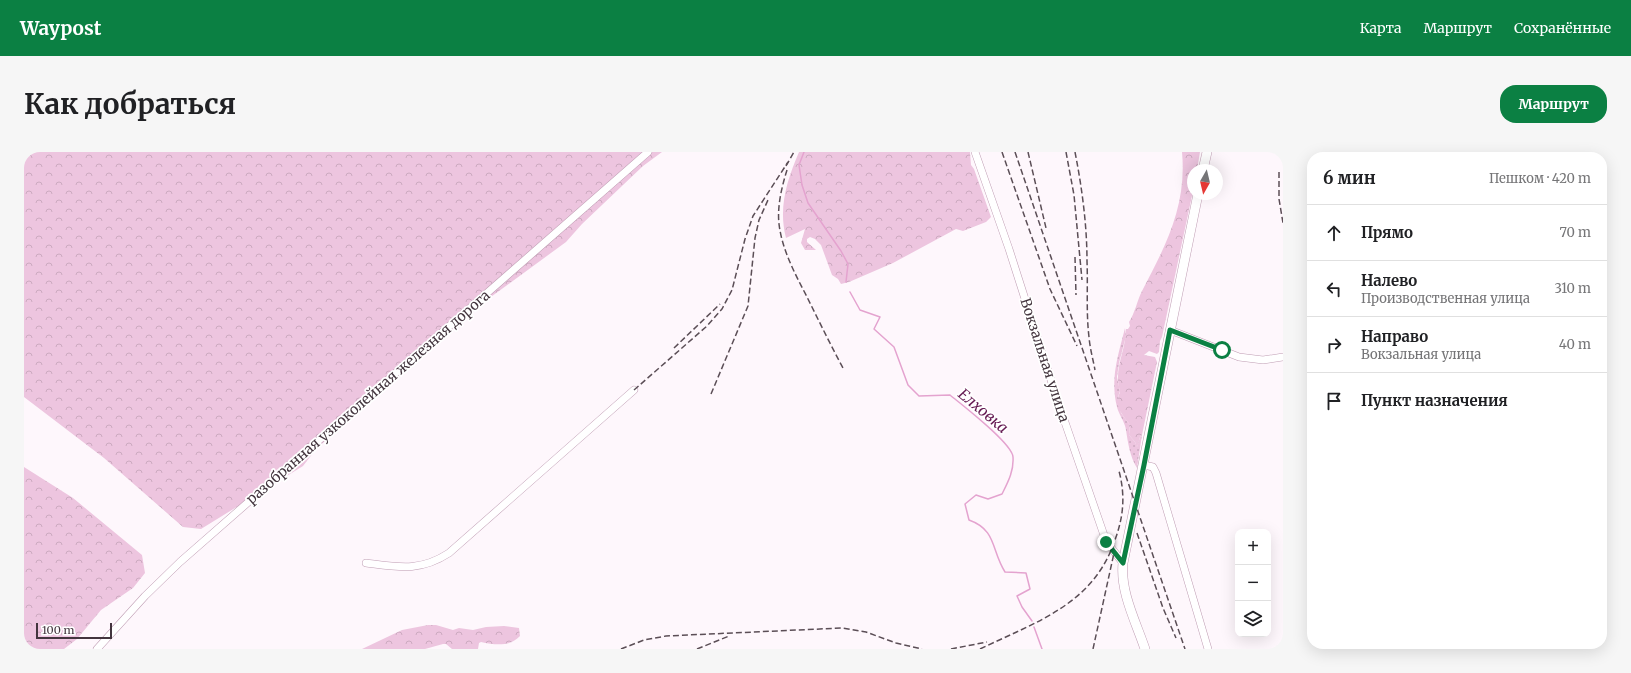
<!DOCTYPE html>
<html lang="ru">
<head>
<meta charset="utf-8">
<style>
  :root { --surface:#fff; --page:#f6f6f6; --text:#202124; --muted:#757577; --line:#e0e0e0; --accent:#0b8043 }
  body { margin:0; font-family:Merriweather,serif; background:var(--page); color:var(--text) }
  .controls { position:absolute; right:12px; bottom:12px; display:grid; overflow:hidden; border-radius:8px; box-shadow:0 4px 16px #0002 }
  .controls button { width:36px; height:36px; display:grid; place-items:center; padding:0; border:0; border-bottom:1px solid var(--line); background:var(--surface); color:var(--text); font:20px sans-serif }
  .compass { position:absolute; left:1163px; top:12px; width:36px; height:36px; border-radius:50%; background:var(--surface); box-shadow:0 4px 16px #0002; rotate:188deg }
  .scale { position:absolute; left:12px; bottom:10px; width:76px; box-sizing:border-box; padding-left:4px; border:2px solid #43353e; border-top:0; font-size:11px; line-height:14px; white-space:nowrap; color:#43353e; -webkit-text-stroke:3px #fff; paint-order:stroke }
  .stop { position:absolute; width:12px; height:12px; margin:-9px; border:3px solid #0b8043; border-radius:50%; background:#fff }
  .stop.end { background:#0b8043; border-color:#fff; box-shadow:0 1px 4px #0008 }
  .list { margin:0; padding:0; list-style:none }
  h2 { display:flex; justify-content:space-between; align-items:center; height:52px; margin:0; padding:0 16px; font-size:17px }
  h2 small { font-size:13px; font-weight:400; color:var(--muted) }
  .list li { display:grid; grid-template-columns:26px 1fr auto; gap:12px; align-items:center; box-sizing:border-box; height:56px; padding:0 16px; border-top:1px solid var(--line) }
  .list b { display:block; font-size:15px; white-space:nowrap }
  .list p { margin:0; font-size:13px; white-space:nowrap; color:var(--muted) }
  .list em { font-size:13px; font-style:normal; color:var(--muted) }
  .icon { flex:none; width:22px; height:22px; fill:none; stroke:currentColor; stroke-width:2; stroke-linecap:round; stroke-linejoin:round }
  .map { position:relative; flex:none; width:1259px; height:497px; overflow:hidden; border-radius:16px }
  header { display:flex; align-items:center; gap:24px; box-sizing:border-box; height:56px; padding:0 20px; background:var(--accent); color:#fff }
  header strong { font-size:19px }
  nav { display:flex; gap:22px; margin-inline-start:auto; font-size:14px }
  .intro { display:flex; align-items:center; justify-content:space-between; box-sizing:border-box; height:96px; padding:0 24px }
  h1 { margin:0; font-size:28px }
  .button { padding:10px 18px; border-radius:16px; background:var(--accent); color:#fff; font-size:14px; font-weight:700 }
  main { display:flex; gap:24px; padding:0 24px }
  aside { flex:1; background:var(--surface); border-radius:16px; box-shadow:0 4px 16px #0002 }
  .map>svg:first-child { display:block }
</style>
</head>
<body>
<header>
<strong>Waypost</strong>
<nav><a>Карта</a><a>Маршрут</a><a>Сохранённые</a></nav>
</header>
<div class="intro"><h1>Как добраться</h1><a class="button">Маршрут</a></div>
<main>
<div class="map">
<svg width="1259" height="497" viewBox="0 0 1259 497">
  <defs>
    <pattern id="grass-dots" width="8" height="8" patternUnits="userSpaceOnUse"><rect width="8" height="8" fill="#edc5df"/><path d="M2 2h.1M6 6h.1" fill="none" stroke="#ccaac0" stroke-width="1.8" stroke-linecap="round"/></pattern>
    <pattern id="forest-crowns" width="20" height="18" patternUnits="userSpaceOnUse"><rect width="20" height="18" fill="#edc5df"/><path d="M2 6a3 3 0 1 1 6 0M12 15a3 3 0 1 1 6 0" fill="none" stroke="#ccaac0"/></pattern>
  </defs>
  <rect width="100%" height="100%" fill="#fef7fc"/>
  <path fill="url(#grass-dots)" d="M1101,176L1102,184L1095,211L1093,225L1096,239L1094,245L1097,261L1106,273L1105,283L1111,290L1113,295L1116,285L1118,283L1113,316C1106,305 1104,291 1102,278C1101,270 1095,263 1093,255C1086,226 1094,204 1101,176Z"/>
  <g fill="url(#forest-crowns)">
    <polygon points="0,0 638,0 619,14 558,72 542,90 464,147 292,297 279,314 177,377 159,375 80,306 0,245"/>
    <path d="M775,0H946L947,13L950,17L967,65L962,70L939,79L932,77L869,111L825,130L817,132L814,127L808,123L797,93L791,87L786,85L783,87V90L792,98H781L777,91L781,77L762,86C754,56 763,28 775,0Z"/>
    <path d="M1158,0H1176L1173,18H1169V39L1138,185L1136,189L1135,200L1133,202L1125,199L1120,203L1131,205L1133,210L1118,283L1116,285L1113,296L1111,290L1105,283L1106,273C1101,266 1091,256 1094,246C1094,243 1096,242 1096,239C1089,217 1102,199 1102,177H1104L1106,174L1105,170C1111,161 1113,149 1118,139C1142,93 1163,54 1158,0Z"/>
    <polygon points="0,315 49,346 118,403 121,421 109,436 77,458 53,487 40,497 0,497"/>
    <path d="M404,473H412L429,478L435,476L449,478L462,475L480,474L495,476L496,484C486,495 471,493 457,490L455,491L454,497H428L422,492H419L401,497H338L378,478Z"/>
  </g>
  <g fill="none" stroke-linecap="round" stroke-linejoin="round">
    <g stroke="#e4a3cf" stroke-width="1.5">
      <polyline points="780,0 775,13 778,33 784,51 817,99 824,112 822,130"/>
      <path d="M826,140L836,158L856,165L850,177L870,195L884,233L895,244L926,243C938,253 988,291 989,305C990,319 984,330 978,342L964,347L952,343L941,352L945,368C973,378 967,398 981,420L1002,421L1006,437L993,444L998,455L1008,469"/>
      <polyline points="1010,475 1018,497"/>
    </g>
    <g stroke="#bf9db3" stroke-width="8">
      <g id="minor">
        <polyline points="951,0 985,97 1034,250 1082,389 1099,411"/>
        <polyline points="1146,178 1215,205 1239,208 1259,205"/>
        <polyline points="1120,313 1129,315 1132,321 1184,497"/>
        <path d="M342,411C374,415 396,420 425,401L610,238"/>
        <polyline points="73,497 121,444 156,410 624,0"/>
      </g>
    </g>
    <g stroke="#bf9db3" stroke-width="10">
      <g id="major">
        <polyline points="1179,18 1183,0"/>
        <path d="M1121,497C1112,470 1096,440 1099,411L1174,42"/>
      </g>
    </g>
    <use href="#minor" stroke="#fff" stroke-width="7"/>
    <use href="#major" stroke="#fff" stroke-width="9"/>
    <g stroke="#5b4e56" stroke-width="1.5" stroke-dasharray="6 3" stroke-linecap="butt">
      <polyline points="978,0 1026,137 1053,194"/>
      <polyline points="991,0 1161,497"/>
      <polyline points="1004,0 1022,76"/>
      <polyline points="1042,0 1050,43 1058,128"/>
      <path d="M1051,0C1058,36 1063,73 1063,109C1064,135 1062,160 1065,185C1066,197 1069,207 1071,218"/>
      <polyline points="762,14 770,0"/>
      <path d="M763,18C758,34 753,54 755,72C758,97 770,120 782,143C794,167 806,192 819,216"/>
      <polyline points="1255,20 1255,47 1259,71"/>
      <polyline points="1051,105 1052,143"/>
      <polyline points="650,196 696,152"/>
      <polyline points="610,238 683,174 698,157 708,138 721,87 729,64 764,10"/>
      <polyline points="687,242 724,154 731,86 735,68 744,48"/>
      <polyline points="1113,381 1139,456 1152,486"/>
      <polyline points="597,497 620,488 642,484 818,476 842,480 872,491 898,497"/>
      <polyline points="673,497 705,484"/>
      <polyline points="927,497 963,490"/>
      <path d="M956,497C1014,469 1071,452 1092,385C1100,362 1101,342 1095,319"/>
      <polyline points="1069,497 1090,401"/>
    </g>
  </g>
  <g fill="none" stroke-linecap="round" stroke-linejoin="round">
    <polyline stroke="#0b8043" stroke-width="5" points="1082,390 1099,411 1120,313 1146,178 1198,198"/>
  </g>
  <g text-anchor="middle" stroke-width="3.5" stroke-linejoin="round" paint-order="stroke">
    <g font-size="14" fill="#43353e" stroke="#fff">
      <text transform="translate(1021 208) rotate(72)" y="5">Вокзальная улица</text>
      <text transform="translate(344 245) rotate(-41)" y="5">разобранная узкоколейная железная дорога</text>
    </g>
    <g font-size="15" font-style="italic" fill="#651b53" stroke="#fff">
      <text transform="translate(959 259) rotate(40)" y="5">Елховка</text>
    </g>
  </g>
</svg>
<div class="controls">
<button>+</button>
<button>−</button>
<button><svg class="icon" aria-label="layers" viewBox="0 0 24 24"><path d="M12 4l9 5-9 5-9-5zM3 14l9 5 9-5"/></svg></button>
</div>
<svg class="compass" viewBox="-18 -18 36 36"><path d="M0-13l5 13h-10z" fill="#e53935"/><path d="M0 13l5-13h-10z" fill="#757577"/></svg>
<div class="scale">100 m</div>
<div class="stop" style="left:1198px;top:198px"></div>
<div class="stop end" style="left:1082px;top:390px"></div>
</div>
<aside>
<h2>6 мин<small>Пешком · 420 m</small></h2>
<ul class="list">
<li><svg class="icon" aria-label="ahead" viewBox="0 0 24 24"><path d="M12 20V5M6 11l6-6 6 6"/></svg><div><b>Прямо</b></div><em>70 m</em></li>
<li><svg class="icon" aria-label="left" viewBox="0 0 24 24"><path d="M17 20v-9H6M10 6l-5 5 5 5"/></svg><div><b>Налево</b><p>Производственная улица</p></div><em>310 m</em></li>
<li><svg class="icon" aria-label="right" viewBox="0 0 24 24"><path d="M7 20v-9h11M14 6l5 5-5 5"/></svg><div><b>Направо</b><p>Вокзальная улица</p></div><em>40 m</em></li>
<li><svg class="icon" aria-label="arrive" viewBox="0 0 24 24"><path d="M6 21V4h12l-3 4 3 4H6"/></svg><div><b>Пункт назначения</b></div></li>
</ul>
</aside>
</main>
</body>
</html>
